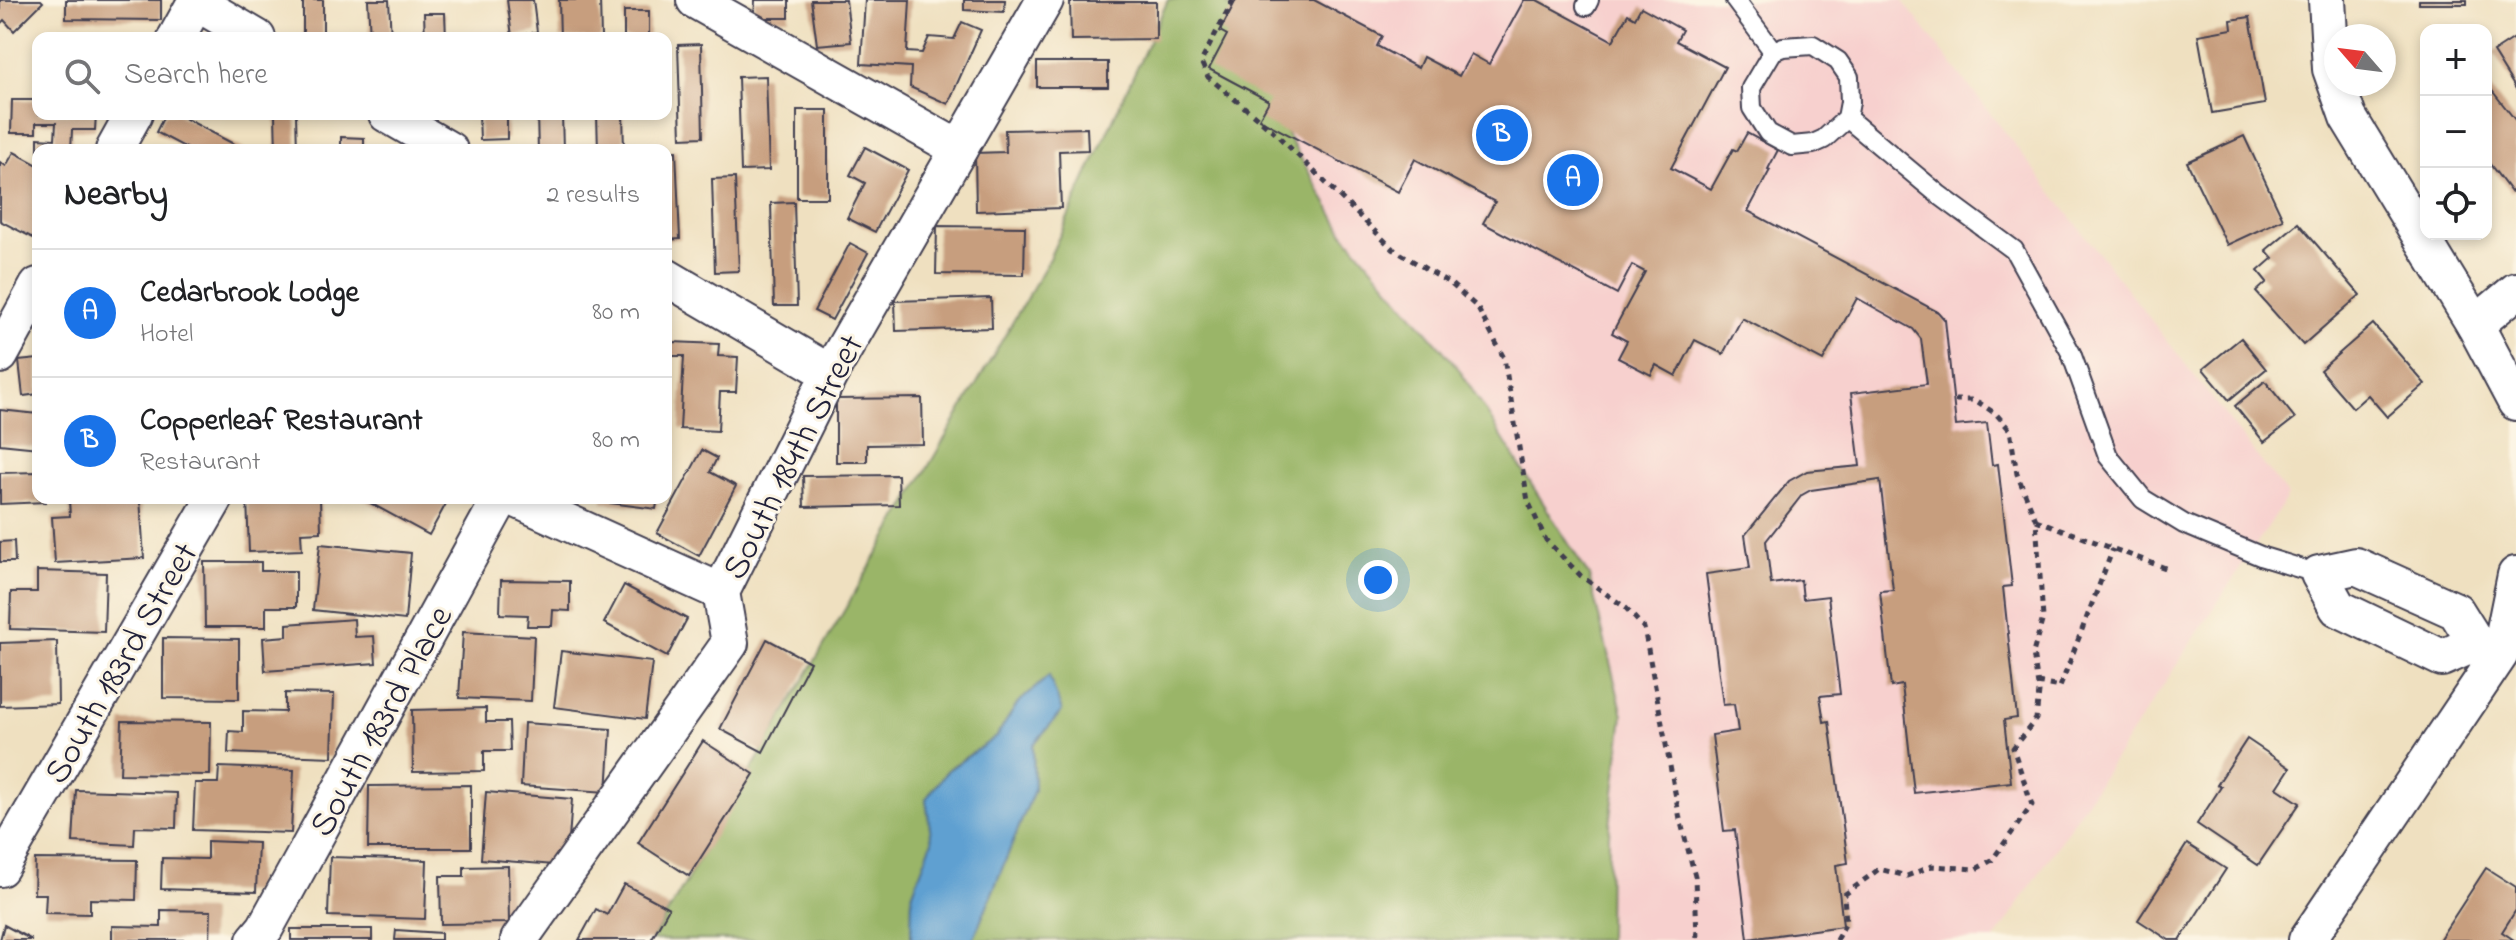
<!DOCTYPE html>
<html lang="en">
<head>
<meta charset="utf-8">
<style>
  :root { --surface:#fff; --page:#f6f6f6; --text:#202124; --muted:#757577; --line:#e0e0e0; --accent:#1a73e8 }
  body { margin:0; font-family:"Indie Flower",sans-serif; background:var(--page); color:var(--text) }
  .controls { position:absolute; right:24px; top:24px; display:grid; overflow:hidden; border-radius:16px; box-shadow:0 4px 12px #0003 }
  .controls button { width:72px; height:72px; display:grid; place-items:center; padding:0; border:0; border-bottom:2px solid var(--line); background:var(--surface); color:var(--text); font:40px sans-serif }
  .compass { position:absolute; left:2324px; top:24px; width:72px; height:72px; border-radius:50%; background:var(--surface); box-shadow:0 4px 12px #0003; rotate:298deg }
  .you { position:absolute; left:1378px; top:580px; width:28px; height:28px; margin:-20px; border:6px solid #fff; border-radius:50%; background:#1a73e8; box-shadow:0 0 0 12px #1a73e833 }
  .badge { display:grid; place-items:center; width:52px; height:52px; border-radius:50%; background:var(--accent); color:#fff; font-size:26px; font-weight:700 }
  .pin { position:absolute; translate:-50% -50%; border:4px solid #fff; box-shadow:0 2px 8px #0006 }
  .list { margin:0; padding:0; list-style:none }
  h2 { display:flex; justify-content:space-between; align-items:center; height:104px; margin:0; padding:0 32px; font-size:34px }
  h2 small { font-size:26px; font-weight:400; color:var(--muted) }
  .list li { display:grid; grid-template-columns:52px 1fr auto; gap:24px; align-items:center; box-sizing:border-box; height:128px; padding:0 32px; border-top:2px solid var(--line) }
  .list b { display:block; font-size:30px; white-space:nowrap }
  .list p { margin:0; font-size:26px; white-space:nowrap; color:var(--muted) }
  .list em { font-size:26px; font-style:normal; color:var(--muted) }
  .icon { flex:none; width:44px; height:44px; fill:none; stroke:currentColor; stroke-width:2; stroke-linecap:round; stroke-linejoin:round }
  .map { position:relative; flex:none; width:2516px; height:940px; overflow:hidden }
  .search { position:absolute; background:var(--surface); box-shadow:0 4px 12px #0003; left:32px; top:32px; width:640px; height:88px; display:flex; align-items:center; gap:20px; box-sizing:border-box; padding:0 28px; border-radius:16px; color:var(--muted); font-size:30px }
  .panel { position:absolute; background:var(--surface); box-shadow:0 4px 12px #0003; left:32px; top:144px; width:640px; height:360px; border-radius:16px }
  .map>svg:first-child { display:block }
</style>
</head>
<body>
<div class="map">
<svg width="2516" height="940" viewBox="0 0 2516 940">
  <rect width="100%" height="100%" fill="#fcf5e5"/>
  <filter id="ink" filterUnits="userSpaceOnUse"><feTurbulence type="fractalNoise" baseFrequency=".0125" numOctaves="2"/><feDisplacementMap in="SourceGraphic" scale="16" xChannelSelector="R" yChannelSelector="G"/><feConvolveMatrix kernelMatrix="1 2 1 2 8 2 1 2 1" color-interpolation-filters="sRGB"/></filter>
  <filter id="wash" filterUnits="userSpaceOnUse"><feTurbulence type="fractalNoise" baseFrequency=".006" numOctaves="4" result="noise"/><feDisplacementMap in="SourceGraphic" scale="32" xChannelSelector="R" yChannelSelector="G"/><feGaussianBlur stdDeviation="1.8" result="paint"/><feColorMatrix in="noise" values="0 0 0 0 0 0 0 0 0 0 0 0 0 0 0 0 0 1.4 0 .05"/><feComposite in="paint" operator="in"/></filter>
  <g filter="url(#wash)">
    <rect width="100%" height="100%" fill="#efe0c0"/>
    <polygon fill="#f7d0ce" points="1224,0 1902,0 2288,496 1995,940 1608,940 1609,835 1459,369 1345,235 1285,131 1273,54"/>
    <polygon fill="#9ab567" stroke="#5e6c51" stroke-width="2" points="1168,0 1224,0 1273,54 1285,131 1345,235 1459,369 1589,576 1623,715 1609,835 1608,940 973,940 1034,790 1033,745 1061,711 1049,676 1018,703 996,737 948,769 926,799 932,842 912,895 911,940 652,940 1046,265"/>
    <polygon fill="#5ea0d1" stroke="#406186" stroke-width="2" points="1049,676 1062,711 1033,745 1034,790 973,940 911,940 912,895 932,842 926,799 948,770 996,737 1018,703"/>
    <g id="blocks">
      <g fill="#c79e7e">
        <polygon points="0,0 41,0 43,2 14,31 4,20 0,24"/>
        <polygon points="66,0 161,0 161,20 66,19"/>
        <rect x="303" y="0" width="20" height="38"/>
        <polygon points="368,0 389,0 391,38 370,38"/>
        <polygon points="507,0 533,0 537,32 512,36"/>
        <polygon points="559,0 600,0 601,38 560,38"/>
        <polygon points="755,0 789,0 789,18 754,18"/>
        <polygon points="811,0 846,0 851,42 817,45"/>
        <polygon points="865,0 910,0 907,52 922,53 929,37 954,39 962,22 981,30 948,104 910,87 911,67 861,64"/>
        <polygon points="964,0 1005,0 1004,12 964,10"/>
        <polygon points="1236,0 1314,0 1382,36 1377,46 1418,68 1423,57 1459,76 1471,54 1489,64 1524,0 1537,0 1613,41 1628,14 1635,18 1641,7 1682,30 1676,41 1725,67 1671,168 1711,189 1733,149 1737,151 1747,133 1778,150 1768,169 1770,170 1748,211 1938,312 1945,320 1956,426 1987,423 1992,465 1998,464 2012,586 2003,587 2017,718 2004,720 2011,782 1914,793 1902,685 1891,687 1880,591 1893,590 1880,480 1811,490 1802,495 1766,541 1771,584 1801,580 1803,599 1828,596 1840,694 1820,696 1824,722 1829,721 1848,863 1836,865 1843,926 1748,939 1735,830 1724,831 1712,735 1738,731 1734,704 1723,705 1706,574 1750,568 1745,535 1789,481 1807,471 1860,466 1851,393 1927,384 1921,339 1913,329 1857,298 1823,361 1742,318 1723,354 1695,340 1676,376 1656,365 1651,375 1618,358 1627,341 1612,333 1645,272 1632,265 1617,294 1483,223 1495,202 1415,159 1398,192 1259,119 1269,101 1209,69 1227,35 1220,31"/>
        <rect x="2419" y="0" width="48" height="4"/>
        <polygon points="1070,2 1156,2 1156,39 1071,40"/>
        <rect x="624" y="11" width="25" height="27"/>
        <polygon points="424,13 445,13 446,38 425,38"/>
        <polygon points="2250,17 2265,104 2212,113 2198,35 2232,29 2231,20"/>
        <polygon points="2516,37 2516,89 2493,52"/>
        <polygon points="701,44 703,137 681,138 678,45"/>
        <rect x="1037" y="62" width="71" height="25"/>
        <polygon points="766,76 769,170 741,171 738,77"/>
        <polygon points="2486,83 2516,121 2516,188 2511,192 2486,159"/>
        <polygon points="12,100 38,100 38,114 96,114 95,130 72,130 71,150 38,150 38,138 55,139 56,123 36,123 36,133 11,133"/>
        <rect x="797" y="110" width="31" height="88"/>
        <polygon points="165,114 177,114 245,150 190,150 156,132"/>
        <polygon points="275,114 296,114 297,150 276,150"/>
        <polygon points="479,114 507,114 507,139 480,140"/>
        <polygon points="537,114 562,114 563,150 538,150"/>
        <polygon points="597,114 623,114 624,150 598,150"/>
        <polygon points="1087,128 1088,150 1059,151 1061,208 976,211 975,153 1006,152 1005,130"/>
        <polygon points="2244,136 2283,219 2227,245 2187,162"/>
        <polygon points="341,137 364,138 364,150 341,150"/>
        <polygon points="865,147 908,170 875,232 847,218 865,183 850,175"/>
        <polygon points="676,151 680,239 666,240 666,152"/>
        <polygon points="14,152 38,165 38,229 33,238 0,221 0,162 6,166"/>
        <polygon points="735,178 739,271 715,272 712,179"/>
        <polygon points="794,202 797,306 774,306 771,203"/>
        <polygon points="2298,223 2360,295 2303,345 2256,292 2267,282 2258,271 2273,258 2266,250"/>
        <polygon points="937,226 1025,227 1024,275 936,274"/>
        <polygon points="850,243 868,253 832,320 814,311"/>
        <polygon points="991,298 992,328 896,331 895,301"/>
        <polygon points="2373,324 2425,384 2387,417 2368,395 2353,408 2320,370"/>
        <polygon points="2241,338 2266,369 2229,400 2203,369"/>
        <polygon points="671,342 719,344 718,356 738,357 736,392 720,392 718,431 680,429 684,356 670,356"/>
        <polygon points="38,359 38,394 23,396 19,361"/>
        <polygon points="2265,381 2295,418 2264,442 2235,406"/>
        <polygon points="922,398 923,444 867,445 867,462 836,462 836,399"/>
        <polygon points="0,410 38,414 38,448 0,444"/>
        <polygon points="702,450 717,458 710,472 736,486 699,556 657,533"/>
        <polygon points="38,472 38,498 46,498 46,502 0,504 0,473"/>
        <polygon points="898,475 899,505 804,507 803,476"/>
        <polygon points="103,498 140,498 144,558 55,563 52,517 70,516 69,500"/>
        <polygon points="247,498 320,498 321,532 301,533 302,550 249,552"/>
        <polygon points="361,498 443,498 448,500 429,535"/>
        <polygon points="603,498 658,498 656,509 603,502"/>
        <polygon points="14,541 15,562 0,562 0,542"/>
        <polygon points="320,544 411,553 405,620 313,610"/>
        <polygon points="204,562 261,562 261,571 296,571 296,607 266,607 266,627 205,627"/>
        <polygon points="37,571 106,573 104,632 10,629 11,592 37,592"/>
        <polygon points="501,580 570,581 570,611 553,610 552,626 527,626 528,615 500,614"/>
        <polygon points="624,585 687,619 667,657 604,623"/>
        <polygon points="354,619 355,637 374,636 376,663 265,671 263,638 287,636 287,624"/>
        <polygon points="463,632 534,636 531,701 459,698"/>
        <polygon points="163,638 239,639 239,699 163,698"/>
        <polygon points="767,639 810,662 763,752 720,729"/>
        <polygon points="57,641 58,704 0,706 0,643"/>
        <polygon points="561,651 652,662 645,719 554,707"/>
        <polygon points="285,693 334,694 332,757 228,753 229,731 243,732 243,711 285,712"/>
        <polygon points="486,708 486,722 509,722 510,751 484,751 484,771 413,772 412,710"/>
        <polygon points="122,721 211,722 210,775 120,774"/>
        <polygon points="524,723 611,729 607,792 521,786"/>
        <polygon points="2247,739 2290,768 2277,788 2300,803 2258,865 2197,824 2221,787 2217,785"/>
        <polygon points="703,741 754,774 689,876 638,843"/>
        <polygon points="219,767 294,770 291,833 193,830 195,783 218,783"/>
        <polygon points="471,785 471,848 368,848 369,786"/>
        <polygon points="76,790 177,793 176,828 135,827 134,845 73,842"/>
        <polygon points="486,792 572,799 567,866 481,859"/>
        <polygon points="207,841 258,843 256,892 161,889 162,858 207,859"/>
        <polygon points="2187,844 2226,869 2180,940 2169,940 2138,920"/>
        <polygon points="330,857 427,860 425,919 328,916"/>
        <polygon points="35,859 137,860 136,900 90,899 90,914 45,913 46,894 34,894"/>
        <polygon points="508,866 509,923 441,924 440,876 464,876 464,867"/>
        <polygon points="2486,868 2516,887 2516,910 2502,932 2514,940 2439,940"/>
        <polygon points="624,884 669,908 651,940 579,940 596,909 607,915"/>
        <polygon points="161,910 211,911 210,940 112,940 112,926 161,927"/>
        <polygon points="4,925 32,940 0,940"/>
        <rect x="291" y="929" width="81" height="11"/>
        <polygon points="396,930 441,933 441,940 395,940"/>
      </g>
    </g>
  </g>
  <g filter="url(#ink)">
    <use href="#blocks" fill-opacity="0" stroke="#413e4f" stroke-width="2"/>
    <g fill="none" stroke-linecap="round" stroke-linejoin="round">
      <g stroke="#413e4f" stroke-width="22">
        <g id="service">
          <polyline points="1735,0 1773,51"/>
          <polyline points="1586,6 1589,0"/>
          <polygon points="1813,45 1838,61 1849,77 1850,102 1847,118 1824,139 1813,144 1792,146 1768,133 1752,108 1751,88 1773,51 1783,47"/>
          <polyline points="1847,118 1938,194 2014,250 2071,353 2108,456 2143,499 2184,524 2263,557 2319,574"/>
        </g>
      </g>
      <g stroke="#413e4f" stroke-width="40">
        <g id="minor">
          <polyline points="695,0 959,149"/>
          <polyline points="2327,0 2331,69 2348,117 2475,325 2516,402"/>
          <polyline points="196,2 257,38"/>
          <polyline points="176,38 197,0"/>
          <polyline points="387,114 449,150"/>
          <polyline points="114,150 134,114"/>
          <polyline points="666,277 830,373"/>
          <polyline points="2475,325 2516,291"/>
          <polyline points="0,355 38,286"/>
          <polyline points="514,498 721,592"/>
          <polygon points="2356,566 2456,611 2476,643 2442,658 2338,608 2319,574"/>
          <polyline points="0,868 215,498"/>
          <polyline points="255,940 265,928 501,498"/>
          <polyline points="519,940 730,643 721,592 830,373 1045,0"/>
          <polyline points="2307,940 2500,654 2516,575"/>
        </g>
      </g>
      <g stroke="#413e4f" stroke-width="5" stroke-dasharray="6 6" stroke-linecap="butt">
        <polyline points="1233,0 1201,62 1208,77 1272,130 1393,249 1451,284 1477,307 1504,358 1528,501 1546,540 1581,576 1626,608 1644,628 1680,819 1695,876 1697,940"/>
        <polyline points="2036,520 2168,569"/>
        <polyline points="2037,683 2060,687 2113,549"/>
        <polyline points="1836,940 1846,923 1844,895 1879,869 1907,876 1932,866 1976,869 1992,860 2032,805 2013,748 2036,719 2039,692 2033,653 2043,618 2036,520 2017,474 2010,430 1996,414 1975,400 1955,400"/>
      </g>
      <use href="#service" stroke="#fff" stroke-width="18"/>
      <use href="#minor" stroke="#fff" stroke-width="36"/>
    </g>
  </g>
  <g text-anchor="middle" stroke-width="6" stroke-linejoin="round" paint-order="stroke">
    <g font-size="36" fill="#22223b" stroke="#fcf5e5">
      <text transform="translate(791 456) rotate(-63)" y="13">South 184th Street</text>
      <text transform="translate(119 662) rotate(-60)" y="13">South 183rd Street</text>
      <text transform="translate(379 720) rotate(-61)" y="13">South 183rd Place</text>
    </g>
  </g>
</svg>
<div class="controls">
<button>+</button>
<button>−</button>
<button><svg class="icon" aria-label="locate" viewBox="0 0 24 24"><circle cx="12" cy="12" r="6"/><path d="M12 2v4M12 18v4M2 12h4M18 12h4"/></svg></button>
</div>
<svg class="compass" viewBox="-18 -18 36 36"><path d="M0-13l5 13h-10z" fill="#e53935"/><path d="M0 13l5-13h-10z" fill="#757577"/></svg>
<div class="you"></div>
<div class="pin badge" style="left:1573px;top:180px">A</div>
<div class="pin badge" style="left:1502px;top:135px">B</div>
<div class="search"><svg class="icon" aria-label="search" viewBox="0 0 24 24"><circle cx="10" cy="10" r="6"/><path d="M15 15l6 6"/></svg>Search here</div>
<section class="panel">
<h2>Nearby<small>2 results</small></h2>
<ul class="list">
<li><span class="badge">A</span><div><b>Cedarbrook Lodge</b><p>Hotel</p></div><em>80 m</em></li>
<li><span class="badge">B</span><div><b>Copperleaf Restaurant</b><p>Restaurant</p></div><em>80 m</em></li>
</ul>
</section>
</div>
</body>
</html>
